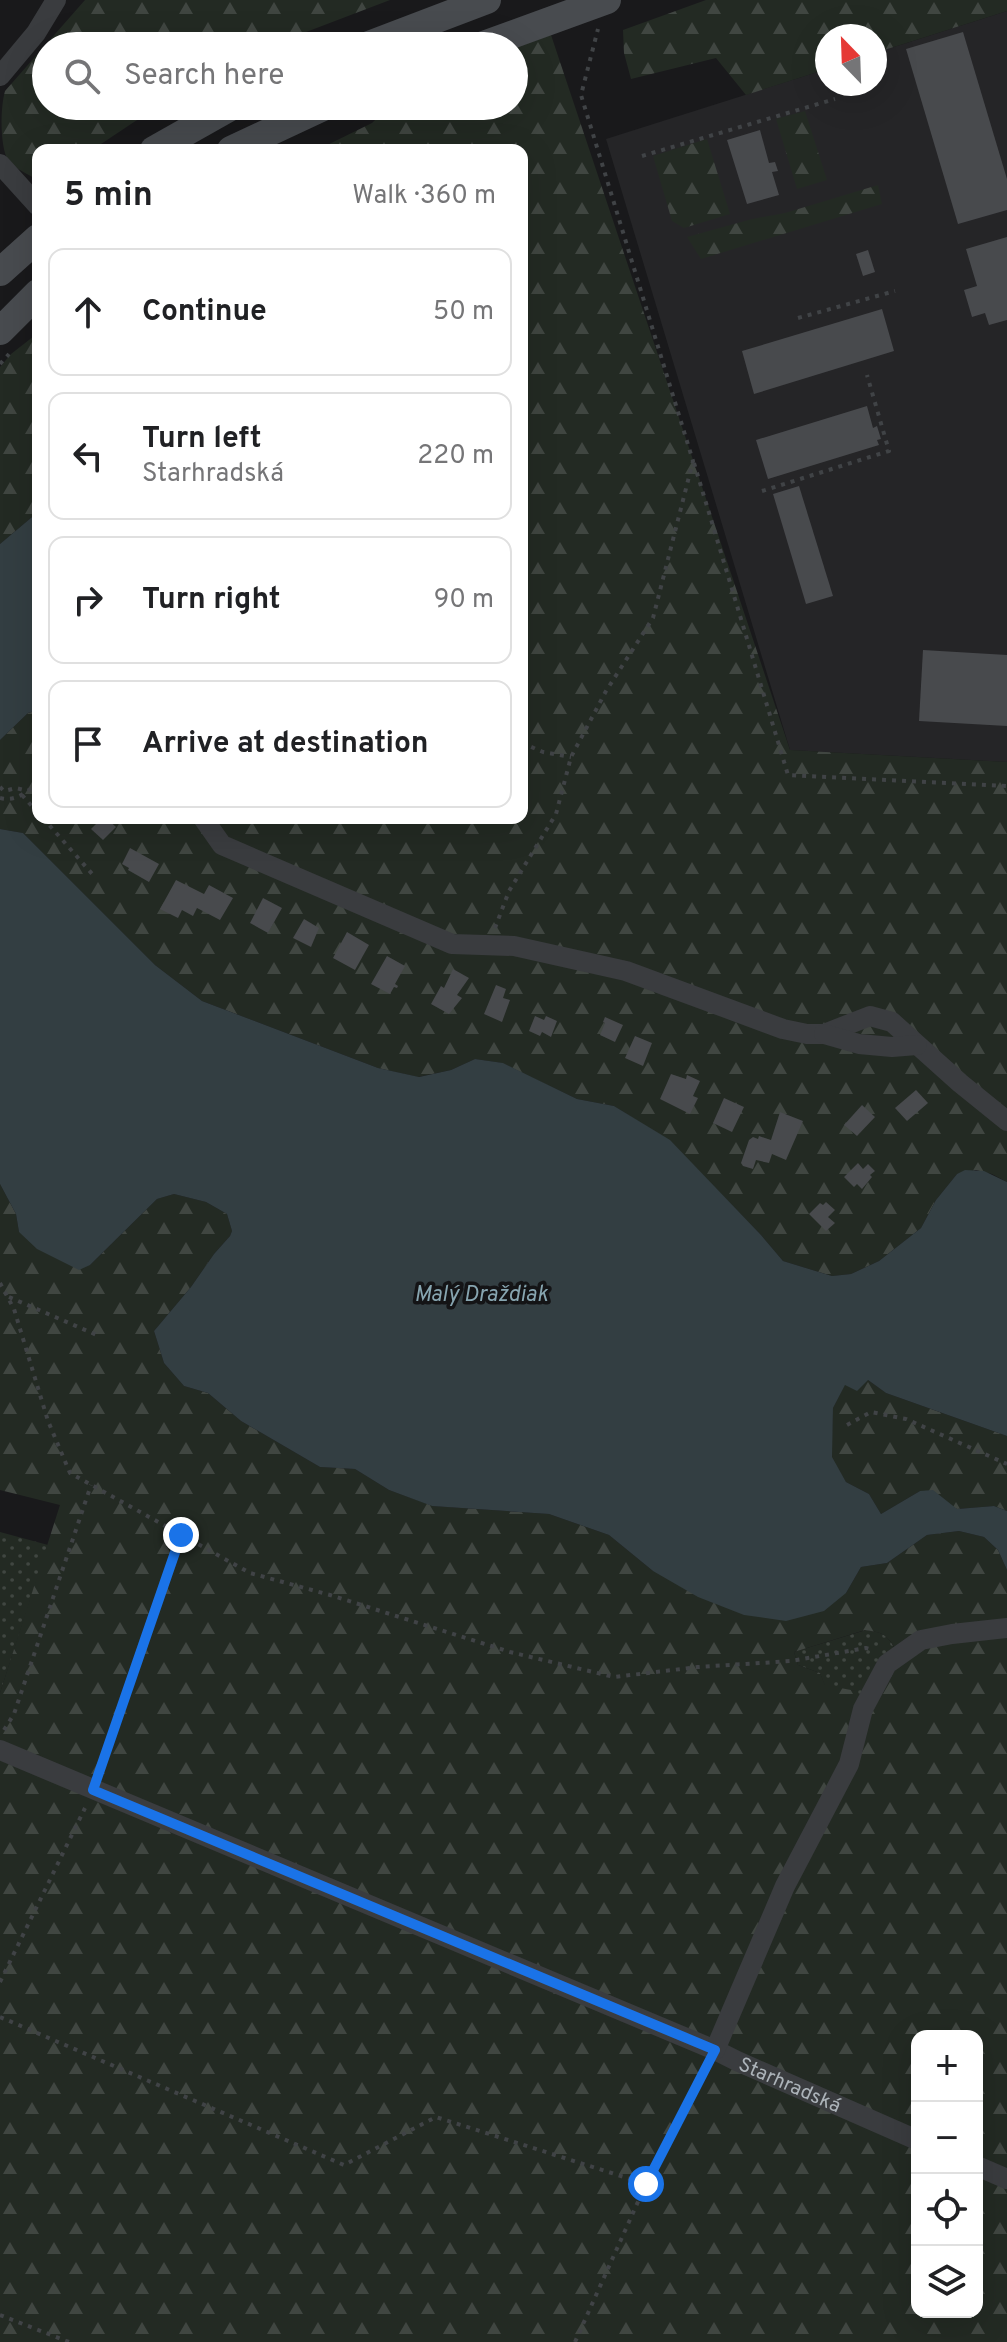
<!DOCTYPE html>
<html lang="en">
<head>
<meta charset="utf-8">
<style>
  :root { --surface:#fff; --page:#f2f2f2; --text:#202124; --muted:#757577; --line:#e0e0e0 }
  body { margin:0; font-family:Overpass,sans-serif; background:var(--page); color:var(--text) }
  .controls { position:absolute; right:24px; bottom:24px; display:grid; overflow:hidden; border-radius:16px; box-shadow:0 8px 32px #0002 }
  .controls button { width:72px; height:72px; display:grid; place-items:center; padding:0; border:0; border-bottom:2px solid var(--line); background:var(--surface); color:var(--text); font:40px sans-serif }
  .compass { position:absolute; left:815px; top:24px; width:72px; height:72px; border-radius:50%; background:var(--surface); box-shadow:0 8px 32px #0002; rotate:337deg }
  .stop { position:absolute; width:24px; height:24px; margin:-18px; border:6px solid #1a73e8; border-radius:50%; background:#fff }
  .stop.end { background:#1a73e8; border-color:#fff; box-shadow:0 2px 8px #0008 }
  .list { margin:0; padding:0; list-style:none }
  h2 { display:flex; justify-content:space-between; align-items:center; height:104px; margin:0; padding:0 32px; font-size:34px }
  h2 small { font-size:26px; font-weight:400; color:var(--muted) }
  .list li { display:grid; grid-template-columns:52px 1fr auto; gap:24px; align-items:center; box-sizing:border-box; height:128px; margin:0 16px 16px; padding:0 16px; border:2px solid var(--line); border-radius:16px }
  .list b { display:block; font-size:30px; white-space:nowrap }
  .list p { margin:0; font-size:26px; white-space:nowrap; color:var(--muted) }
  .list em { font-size:26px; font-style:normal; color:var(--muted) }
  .icon { flex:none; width:44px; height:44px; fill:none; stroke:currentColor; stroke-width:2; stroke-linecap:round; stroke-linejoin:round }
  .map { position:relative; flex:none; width:1007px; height:2342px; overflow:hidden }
  .search { position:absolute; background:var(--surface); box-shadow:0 8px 32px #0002; left:32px; top:32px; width:496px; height:88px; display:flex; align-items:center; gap:20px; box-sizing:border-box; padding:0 28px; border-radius:44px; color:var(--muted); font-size:30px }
  .panel { position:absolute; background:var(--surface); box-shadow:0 8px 32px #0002; left:32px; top:144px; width:496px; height:680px; border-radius:16px }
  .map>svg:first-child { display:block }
</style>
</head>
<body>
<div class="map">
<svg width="1007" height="2342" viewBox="0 0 1007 2342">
  <defs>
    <pattern id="grass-dots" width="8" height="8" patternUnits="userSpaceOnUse" patternTransform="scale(2)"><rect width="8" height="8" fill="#232a23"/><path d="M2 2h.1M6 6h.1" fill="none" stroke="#404641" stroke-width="1.8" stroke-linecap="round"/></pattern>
    <pattern id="forest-firs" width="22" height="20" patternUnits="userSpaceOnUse" patternTransform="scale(2)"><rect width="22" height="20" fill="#232a23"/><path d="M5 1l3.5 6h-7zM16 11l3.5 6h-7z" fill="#404641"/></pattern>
  </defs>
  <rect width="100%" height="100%" fill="#19191b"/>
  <polygon fill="#252527" points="1007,11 1007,762 790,750 606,139 827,69 827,84 875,84 875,53"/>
  <g fill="url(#grass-dots)">
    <polygon points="0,1532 48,1545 0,1693"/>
    <path d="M866,1630C871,1631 879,1632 884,1635C911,1657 889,1691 865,1702L855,1691L825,1686L820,1673L798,1665L794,1652Z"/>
  </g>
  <g fill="url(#forest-firs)" fill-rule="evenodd">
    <path d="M85,0H390L293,37L275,46H46V106H158L92,150H38V179H36C27,174 15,168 8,161C0,145 0,110 5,91Z"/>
    <polygon points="706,0 1007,0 1007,11 875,53 875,36 827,36 827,69 746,95 716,58 631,79 624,53 623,30"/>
    <polygon points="551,35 790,750 1007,762 1007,1182 992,1174 976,1170 957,1174 936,1200 921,1228 879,1261 851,1274 832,1276 783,1261 761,1235 670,1141 614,1106 577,1099 502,1063 475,1059 451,1070 418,1077 378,1068 202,1001 155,965 23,833 0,829 0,740 28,713 38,710 38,818 522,818 522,150 317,150 372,123 390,106 514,106 514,48"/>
    <polygon points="805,111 827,180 797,189 776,119"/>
    <polygon points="707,139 730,214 684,228 672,221 653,156"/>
    <polygon points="878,185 882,204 701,259 687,237 752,219 785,213"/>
    <polygon points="38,333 38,512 0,544 0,367 11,354"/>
    <path d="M0,1184L16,1214L19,1232L90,1265L157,1199L174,1194L206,1202L227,1214L232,1231L230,1236L214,1254L191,1287L154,1331L164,1363L184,1386L208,1393L241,1421L320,1467L355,1469L389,1490L433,1506L549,1514L609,1535L653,1571L846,1593L861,1567L887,1563L927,1535L959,1531L984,1537L998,1550L1007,1570V2342H0V1693L60,1505L0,1490ZM865,1630C871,1631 879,1632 884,1635C911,1656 889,1691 865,1702L856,1691L825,1685L820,1673L798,1665L794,1652ZM917,2036H977V2312H917Z"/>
    <polygon points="868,1380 886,1393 1007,1436 1007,1511 994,1506 957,1509 920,1491 881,1514 869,1494 846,1482 831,1457 833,1408 845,1384"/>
  </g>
  <g fill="#333e42">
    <polygon points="38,512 38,710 28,713 0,740 0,544"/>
    <polygon points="0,829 23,833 155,965 202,1001 378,1068 419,1077 451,1070 475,1059 503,1063 577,1099 614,1106 670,1140 761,1235 783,1261 832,1276 851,1274 879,1261 921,1228 936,1200 957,1174 965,1170 984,1171 1007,1182 1007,1436 886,1393 868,1380 857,1391 845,1385 833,1408 832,1457 846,1482 869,1494 881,1514 920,1491 933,1490 957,1509 994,1506 1007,1511 1007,1570 998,1550 984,1537 959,1531 927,1535 887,1563 861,1567 846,1593 824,1611 786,1621 744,1615 698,1597 653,1571 609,1535 549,1514 432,1506 389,1490 355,1469 320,1467 241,1421 208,1393 184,1386 164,1363 154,1331 191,1287 214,1254 230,1236 232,1231 227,1214 206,1202 174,1194 157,1199 90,1265 79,1270 37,1249 19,1232 16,1214 0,1184"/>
  </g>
  <g fill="#484a4d">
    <polygon points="963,32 1007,179 1007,210 958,224 906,49"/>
    <polygon points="760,130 769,163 775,162 778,171 772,172 779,195 747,204 727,140"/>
    <polygon points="1007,237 1007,320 989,325 985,313 972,317 964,290 977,286 966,249"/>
    <polygon points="868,250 875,272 863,276 856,254"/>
    <polygon points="882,309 894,351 754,394 742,351"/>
    <polygon points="867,406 873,428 877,426 881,439 877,440 879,445 768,479 756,440"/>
    <polygon points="799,486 833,596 806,604 773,494"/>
    <polygon points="923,650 1007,655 1007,726 919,721"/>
    <polygon points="102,818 106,818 116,827 103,840 91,829"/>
    <polygon points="130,848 159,864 149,882 128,870 129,868 122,864"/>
    <polygon points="176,880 204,894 209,885 233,898 220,920 197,908 193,916 182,910 178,918 160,909"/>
    <polygon points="263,898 282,908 268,933 250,923"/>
    <polygon points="304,919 319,928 311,947 293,938"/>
    <polygon points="347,932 369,945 355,970 333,958"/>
    <polygon points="387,956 405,966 395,984 398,986 397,988 394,987 390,994 371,984"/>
    <polygon points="453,969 469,978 457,995 462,998 449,1014 431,1004 441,986 444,988"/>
    <polygon points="496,985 506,989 503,998 510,1000 502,1022 484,1014"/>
    <polygon points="535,1016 544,1020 546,1016 557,1021 551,1037 542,1032 540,1036 529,1031"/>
    <polygon points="605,1017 623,1025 615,1042 600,1035 605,1023 603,1022"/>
    <polygon points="635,1036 652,1043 643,1066 625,1058"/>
    <polygon points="671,1074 686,1079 687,1075 700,1081 693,1096 698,1098 690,1114 660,1099"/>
    <polygon points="916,1090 928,1103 907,1121 895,1108"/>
    <polygon points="724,1098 744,1107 732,1132 713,1123"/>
    <polygon points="862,1105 875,1117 857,1136 844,1125"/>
    <polygon points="780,1112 803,1121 786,1160 772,1154 769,1163 756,1160 753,1169 743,1166 741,1163 749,1140 753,1137 758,1139 759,1136 771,1140"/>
    <polygon points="858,1163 863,1169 868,1164 875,1171 870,1175 872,1177 862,1189 857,1184 854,1187 844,1177"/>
    <polygon points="826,1202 835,1210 828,1217 835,1223 826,1231 809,1214 820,1203 823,1205"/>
  </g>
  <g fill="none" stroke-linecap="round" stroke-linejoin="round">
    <g stroke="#404346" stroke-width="4" stroke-dasharray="4 6" stroke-linecap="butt">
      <polyline points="642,156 835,99"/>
      <polyline points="798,318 895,291"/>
      <polyline points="0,364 9,354"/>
      <polyline points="694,463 788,775 1007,786"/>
      <polyline points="762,491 889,451 867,375"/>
      <polyline points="522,743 543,752 571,757"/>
      <polyline points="0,787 4,791 16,788 28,791"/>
      <polyline points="22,795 38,813"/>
      <path d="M0,798C16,802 26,792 38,783"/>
      <polyline points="43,818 94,876"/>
      <polyline points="495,928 509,891 556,814 571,757 606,691 653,618 693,461 581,95 598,29"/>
      <polyline points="0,1283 14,1309 48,1421 70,1473 250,1573 330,1595 510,1652 614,1677 698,1667 791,1661 866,1648 874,1650"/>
      <polyline points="9,1297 99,1336"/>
      <polyline points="847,1425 871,1412 906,1419 1007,1464"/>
      <polyline points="4,1730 14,1714 91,1485"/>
      <polyline points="100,1770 181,1535"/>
      <polyline points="0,1982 85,1808"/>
      <polyline points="0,2017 344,2165 436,2117 646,2184"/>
      <polyline points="0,2315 69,2342"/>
      <polyline points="575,2342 646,2184 707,2066"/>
    </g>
    <g stroke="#3a3c3f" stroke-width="20">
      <polyline points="0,76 36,33 56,0"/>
      <polyline points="0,164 38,206"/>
      <polyline points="203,818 222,845 452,944 514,946 626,971 783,1029 807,1034 824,1034 870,1016 892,1022 960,1083 1007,1121"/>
      <polyline points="824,1034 859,1044 892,1047 917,1045"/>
      <path id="s1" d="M0,1750L715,2050L737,2061L917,2140"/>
      <polyline points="715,2050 785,1886 849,1764 863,1709 887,1664 921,1640 952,1634 1007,1628"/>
      <polyline points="977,2166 1007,2179"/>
    </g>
    <g stroke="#484b4f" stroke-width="28">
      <polyline points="366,46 487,0"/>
      <polyline points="481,46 607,0"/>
      <polyline points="154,150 232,106"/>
      <polyline points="231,150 325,106"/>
      <polyline points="0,272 38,238"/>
      <polyline points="0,331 38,293"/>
    </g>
  </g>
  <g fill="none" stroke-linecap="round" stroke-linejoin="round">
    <polyline stroke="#1a73e8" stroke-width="10" points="181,1535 93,1790 715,2050 646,2184"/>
  </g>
  <g text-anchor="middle" stroke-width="7" stroke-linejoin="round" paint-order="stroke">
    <g font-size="20" fill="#acb3b9" stroke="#141416">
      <text dy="7" stroke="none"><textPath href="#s1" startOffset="858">Starhradská</textPath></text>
    </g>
    <g font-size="22" font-style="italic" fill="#87a5b0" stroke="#141416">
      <text x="481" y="1301">Malý Draždiak</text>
    </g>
  </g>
</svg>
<div class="controls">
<button>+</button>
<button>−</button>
<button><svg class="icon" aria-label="locate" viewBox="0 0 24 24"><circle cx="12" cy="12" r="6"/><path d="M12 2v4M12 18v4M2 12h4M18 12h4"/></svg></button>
<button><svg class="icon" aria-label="layers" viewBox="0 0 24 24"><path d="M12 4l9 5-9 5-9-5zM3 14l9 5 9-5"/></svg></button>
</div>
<svg class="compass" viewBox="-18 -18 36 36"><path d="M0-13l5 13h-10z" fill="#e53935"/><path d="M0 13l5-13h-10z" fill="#757577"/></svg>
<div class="stop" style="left:646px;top:2184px"></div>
<div class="stop end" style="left:181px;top:1535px"></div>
<div class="search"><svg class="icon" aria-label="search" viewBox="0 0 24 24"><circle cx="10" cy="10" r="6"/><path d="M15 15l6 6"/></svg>Search here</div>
<section class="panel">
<h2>5 min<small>Walk · 360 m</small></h2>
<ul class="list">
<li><svg class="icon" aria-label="ahead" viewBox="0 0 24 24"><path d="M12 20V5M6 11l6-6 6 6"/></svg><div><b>Continue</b></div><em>50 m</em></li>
<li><svg class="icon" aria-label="left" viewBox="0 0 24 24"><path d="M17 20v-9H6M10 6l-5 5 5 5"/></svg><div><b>Turn left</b><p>Starhradská</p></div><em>220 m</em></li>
<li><svg class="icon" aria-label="right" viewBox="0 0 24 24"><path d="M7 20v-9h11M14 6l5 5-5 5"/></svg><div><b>Turn right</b></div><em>90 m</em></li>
<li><svg class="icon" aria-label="arrive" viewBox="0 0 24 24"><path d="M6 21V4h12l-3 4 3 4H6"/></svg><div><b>Arrive at destination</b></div></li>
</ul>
</section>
</div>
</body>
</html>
